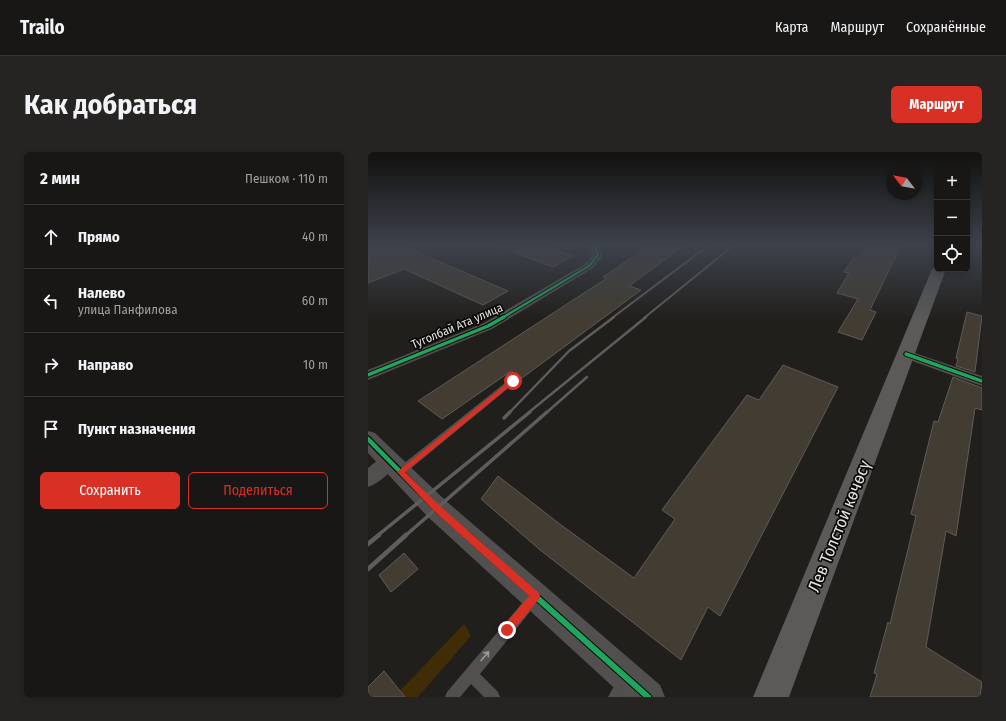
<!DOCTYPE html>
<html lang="ru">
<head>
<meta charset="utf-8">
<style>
  :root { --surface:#191715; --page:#262422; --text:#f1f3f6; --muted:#9f9fa0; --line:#373634; --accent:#d93025 }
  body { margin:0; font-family:"Fira Sans Condensed",sans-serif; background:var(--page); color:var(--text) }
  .controls { position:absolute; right:12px; top:12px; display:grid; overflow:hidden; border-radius:6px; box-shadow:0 2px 6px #0003 }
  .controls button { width:36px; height:36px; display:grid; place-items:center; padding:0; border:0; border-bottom:1px solid var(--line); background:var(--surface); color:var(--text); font:20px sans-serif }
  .compass { position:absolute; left:518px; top:12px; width:36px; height:36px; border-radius:50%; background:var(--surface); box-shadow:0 2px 6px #0003; rotate:301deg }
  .stop { position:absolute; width:12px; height:12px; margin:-9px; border:3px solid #d93025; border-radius:50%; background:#fff }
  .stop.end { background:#d93025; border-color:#fff; box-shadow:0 1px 4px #0008 }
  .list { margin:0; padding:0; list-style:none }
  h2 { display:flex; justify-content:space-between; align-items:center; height:52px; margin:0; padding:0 16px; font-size:17px }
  h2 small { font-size:13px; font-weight:400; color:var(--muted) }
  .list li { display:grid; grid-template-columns:26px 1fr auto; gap:12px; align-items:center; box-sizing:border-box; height:64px; padding:0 16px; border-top:1px solid var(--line) }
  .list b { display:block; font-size:15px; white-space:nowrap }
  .list p { margin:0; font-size:13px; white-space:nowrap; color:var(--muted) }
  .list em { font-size:13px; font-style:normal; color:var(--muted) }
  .actions { display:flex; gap:8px; padding:12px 16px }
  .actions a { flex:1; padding:9px 0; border:1px solid var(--accent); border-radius:6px; text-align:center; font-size:14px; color:var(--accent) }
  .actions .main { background:var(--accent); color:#fff }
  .icon { flex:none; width:22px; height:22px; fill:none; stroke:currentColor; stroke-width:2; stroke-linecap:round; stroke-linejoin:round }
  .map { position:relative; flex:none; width:614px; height:545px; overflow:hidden; border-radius:6px }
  header { display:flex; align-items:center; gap:24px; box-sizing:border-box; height:56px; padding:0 20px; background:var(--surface); border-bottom:1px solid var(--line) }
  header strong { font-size:19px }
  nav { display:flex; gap:22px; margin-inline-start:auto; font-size:14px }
  .intro { display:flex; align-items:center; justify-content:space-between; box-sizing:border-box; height:96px; padding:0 24px }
  h1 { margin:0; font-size:28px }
  .button { padding:10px 18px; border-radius:6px; background:var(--accent); color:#fff; font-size:14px; font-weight:700 }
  main { display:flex; gap:24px; padding:0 24px }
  aside { flex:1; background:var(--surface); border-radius:6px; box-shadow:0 2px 6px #0003 }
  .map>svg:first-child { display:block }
</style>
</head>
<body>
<header>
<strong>Trailo</strong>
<nav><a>Карта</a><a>Маршрут</a><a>Сохранённые</a></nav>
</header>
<div class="intro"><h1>Как добраться</h1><a class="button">Маршрут</a></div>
<main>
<aside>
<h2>2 мин<small>Пешком · 110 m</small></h2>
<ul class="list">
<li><svg class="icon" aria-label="ahead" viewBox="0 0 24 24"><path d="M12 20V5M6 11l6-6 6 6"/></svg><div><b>Прямо</b></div><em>40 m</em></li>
<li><svg class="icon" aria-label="left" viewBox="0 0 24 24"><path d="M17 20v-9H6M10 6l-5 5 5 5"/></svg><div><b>Налево</b><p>улица Панфилова</p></div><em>60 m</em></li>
<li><svg class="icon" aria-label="right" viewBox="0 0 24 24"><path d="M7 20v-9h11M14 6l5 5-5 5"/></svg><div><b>Направо</b></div><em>10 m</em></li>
<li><svg class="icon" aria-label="arrive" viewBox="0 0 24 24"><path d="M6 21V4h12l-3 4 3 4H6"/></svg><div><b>Пункт назначения</b></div></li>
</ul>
<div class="actions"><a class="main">Сохранить</a><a>Поделиться</a></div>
</aside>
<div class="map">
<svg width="614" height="545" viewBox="0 0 614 545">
  <rect width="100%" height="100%" fill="#211f1c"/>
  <polygon fill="#402c06" points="96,472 103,484 50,545 26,545"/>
  <g fill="#423c32" stroke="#5e5c5a">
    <polygon points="0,93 32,93 140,139 115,153 36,117 0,131"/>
    <polygon points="132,93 175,93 205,104 185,115 132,95"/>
    <polygon points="282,93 317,93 261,134 273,138 154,226 143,219 74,267 50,249 239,126 235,125"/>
    <polygon points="498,93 533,93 502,158 508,160 494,188 470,180 490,147 469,141 481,121 476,120 486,105 491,106"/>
    <polygon points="599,160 614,164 607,220 588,214 590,207 588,206"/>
    <polygon points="415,213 470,235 352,464 340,455 313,508 171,397 113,347 130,324 193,373 266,426 307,367 294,358 379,243 391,248"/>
    <polygon points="585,225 614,236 614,258 607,256 588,384 578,379 558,495 614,530 612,545 502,545 509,522 506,521 520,470 522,472 548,364 543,362 566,269 570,270"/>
    <polygon points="36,401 50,417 23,440 11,423"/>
    <polygon points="16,519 37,545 0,545 0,535"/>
  </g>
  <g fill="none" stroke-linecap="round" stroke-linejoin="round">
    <g fill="#51504f" fill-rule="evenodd">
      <polygon points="142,227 145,227 149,229 36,322 33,323 30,322 29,319 30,316"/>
      <polygon points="165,441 169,443 171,447 169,451 112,522 130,540 132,545 116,545 103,532 92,545 77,545 79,540 161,443"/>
      <polygon points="255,526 260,527 261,532 255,545 240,545 250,527"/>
    </g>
    <g fill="#51504f" fill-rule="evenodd">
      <polygon points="219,93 228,93 235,103 225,116 124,177 0,228 0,218 116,171 217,112 225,103"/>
      <polygon points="538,198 614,224 614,234 533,205 531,202 533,199"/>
      <path d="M21,302L27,304L30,309C25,319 11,331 0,335V316L15,304Z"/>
    </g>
    <polygon fill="#51504f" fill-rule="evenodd" points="0,279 7,281 78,349 292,533 297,545 256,545 60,365 0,301"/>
    <polygon fill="#5b5a58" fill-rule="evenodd" points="569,113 569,117 578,117 421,545 385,545 564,117"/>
    <g stroke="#5d5d5c" stroke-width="2">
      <polyline points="244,166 341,93"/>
      <polyline points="276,166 366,93"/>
    </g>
    <g stroke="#5d5d5c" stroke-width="2.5">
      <polyline points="141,261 201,199 246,165"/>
      <polyline points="160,261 278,165"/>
      <polyline points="178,261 219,225"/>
    </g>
    <g stroke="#5d5d5c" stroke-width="3.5">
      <polyline points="136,266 142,260"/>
      <polyline points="9,384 162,260"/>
      <polyline points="37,384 179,260"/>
    </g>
    <g stroke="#5d5d5c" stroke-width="4.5">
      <polyline points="0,392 11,383"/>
      <polyline points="0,417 38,383"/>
    </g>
    <g stroke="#0b0908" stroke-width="4">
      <polyline id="cycleway-far3" points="134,166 221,114 230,103 228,98 223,93"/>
    </g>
    <g stroke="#0b0908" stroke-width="5.5">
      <g id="cycleway-far2">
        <polyline points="538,202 614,229"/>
        <polyline points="0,223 120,174 136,165"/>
      </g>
    </g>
    <g stroke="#0b0908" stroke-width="7">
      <polyline id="cycleway-far1" points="0,287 69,357 100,384"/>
    </g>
    <g stroke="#0b0908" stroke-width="8">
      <polyline id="cycleway" points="99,383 280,545"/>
    </g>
    <use href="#cycleway-far3" stroke="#20a55d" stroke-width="2.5"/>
    <use href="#cycleway-far2" stroke="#20a55d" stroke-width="3.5"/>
    <use href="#cycleway-far1" stroke="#20a55d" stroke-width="4.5"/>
    <use href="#cycleway" stroke="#20a55d" stroke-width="6"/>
  </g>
  <defs><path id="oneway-shaft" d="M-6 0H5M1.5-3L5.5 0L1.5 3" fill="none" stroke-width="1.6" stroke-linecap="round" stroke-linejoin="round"/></defs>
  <use stroke="#9a9a98" href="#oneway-shaft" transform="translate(117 504) rotate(-50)"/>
  <linearGradient id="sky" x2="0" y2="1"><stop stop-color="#12110f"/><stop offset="0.55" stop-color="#3d424b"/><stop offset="1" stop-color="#3d424b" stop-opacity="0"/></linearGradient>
  <rect width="614" height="169" fill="url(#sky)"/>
  <polygon fill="#d93025" points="143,228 148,229 37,320 72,354 171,441 172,444 171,447 142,482 139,483 135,482 134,478 135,475 161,444 66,359 29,320"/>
  <g text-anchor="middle" stroke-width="3.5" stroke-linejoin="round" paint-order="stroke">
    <g font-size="12" fill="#e4e3e0" stroke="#0b0908">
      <text transform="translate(89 174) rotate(-23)" y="4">Туголбай Ата улица</text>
    </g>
    <g font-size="17" fill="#e4e3e0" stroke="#0b0908">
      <text transform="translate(471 374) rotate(-68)" y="6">Лев Толстой көчөсү</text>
    </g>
  </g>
</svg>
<div class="controls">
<button>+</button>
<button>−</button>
<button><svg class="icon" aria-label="locate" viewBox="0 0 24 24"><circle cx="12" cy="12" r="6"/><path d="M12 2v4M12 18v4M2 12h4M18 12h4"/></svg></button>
</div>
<svg class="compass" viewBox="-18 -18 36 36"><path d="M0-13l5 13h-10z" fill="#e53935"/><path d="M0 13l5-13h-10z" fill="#9f9fa0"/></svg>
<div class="stop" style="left:145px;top:229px"></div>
<div class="stop end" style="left:139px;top:478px"></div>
</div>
</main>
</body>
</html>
